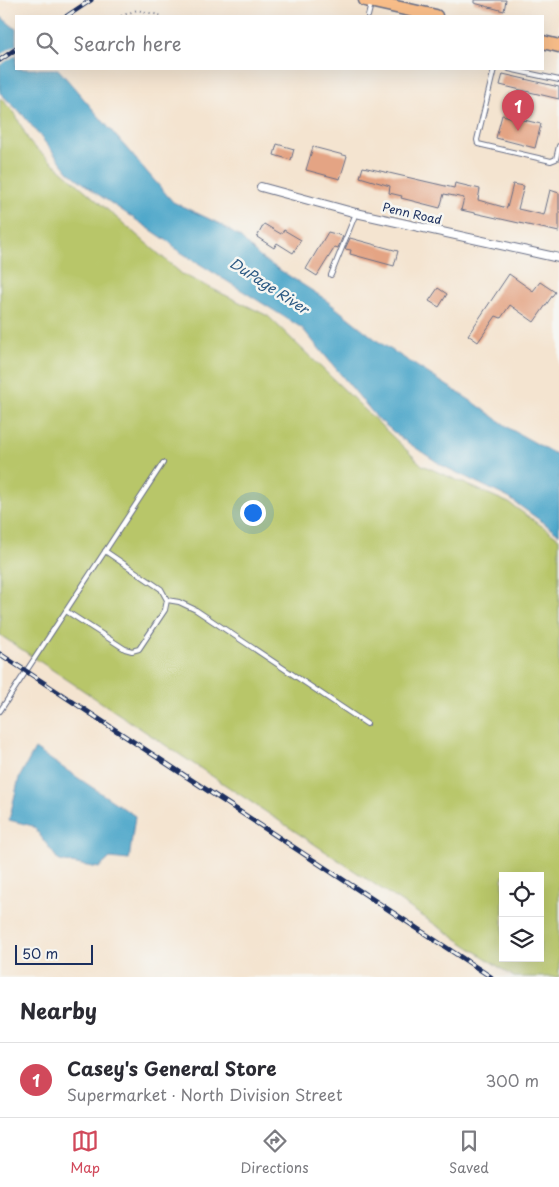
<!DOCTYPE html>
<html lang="en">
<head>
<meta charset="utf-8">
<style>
  :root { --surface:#fff; --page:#f7f7f7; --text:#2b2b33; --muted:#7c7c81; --line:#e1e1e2; --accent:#d1495b }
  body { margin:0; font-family:"Playpen Sans",sans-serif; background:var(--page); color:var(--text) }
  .controls { position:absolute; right:15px; bottom:15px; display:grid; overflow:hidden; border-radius:0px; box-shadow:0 5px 20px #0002 }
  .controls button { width:45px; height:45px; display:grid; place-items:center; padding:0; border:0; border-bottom:1px solid var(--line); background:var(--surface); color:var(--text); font:25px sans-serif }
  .scale { position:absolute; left:15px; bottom:12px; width:78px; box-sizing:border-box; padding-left:5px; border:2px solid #1b2f5e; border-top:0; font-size:14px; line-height:18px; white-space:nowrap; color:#1b2f5e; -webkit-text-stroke:4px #f6f6f2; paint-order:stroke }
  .you { position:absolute; left:252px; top:512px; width:18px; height:18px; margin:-12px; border:4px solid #fff; border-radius:50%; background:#1a73e8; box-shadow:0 0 0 8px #1a73e833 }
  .badge { display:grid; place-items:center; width:32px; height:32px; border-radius:50%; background:var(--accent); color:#fff; font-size:16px; font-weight:700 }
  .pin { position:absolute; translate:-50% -41px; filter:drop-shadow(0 1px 2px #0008) }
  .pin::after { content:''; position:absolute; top:26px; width:18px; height:15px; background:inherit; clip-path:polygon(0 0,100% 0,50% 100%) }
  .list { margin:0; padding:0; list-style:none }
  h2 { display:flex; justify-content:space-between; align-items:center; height:65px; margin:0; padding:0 20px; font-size:21px }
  h2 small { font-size:16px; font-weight:400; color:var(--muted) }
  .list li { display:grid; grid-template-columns:32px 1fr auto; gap:15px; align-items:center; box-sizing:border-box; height:75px; padding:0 20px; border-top:1px solid var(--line) }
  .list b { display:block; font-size:19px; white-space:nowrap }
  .list p { margin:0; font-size:16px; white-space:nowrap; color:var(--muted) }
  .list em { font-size:16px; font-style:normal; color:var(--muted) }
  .icon { flex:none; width:28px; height:28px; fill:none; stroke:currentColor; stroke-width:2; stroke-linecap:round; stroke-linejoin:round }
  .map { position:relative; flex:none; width:559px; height:977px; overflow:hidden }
  .search { position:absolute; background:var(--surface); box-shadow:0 5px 20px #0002; left:15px; right:15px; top:15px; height:55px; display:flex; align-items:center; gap:12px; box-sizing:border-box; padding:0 18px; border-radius:0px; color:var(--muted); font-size:19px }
  .sheet { height:140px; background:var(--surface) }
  nav { display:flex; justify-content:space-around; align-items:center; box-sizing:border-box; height:70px; border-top:1px solid var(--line); background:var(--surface); font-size:14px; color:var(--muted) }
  nav a { display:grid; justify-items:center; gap:2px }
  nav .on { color:var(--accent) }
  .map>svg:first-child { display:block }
</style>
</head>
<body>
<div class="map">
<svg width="559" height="977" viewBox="0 0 559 977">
  <rect width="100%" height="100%" fill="#f6f6f2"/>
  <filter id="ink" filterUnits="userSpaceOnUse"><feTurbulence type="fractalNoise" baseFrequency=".02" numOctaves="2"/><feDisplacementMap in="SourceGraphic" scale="10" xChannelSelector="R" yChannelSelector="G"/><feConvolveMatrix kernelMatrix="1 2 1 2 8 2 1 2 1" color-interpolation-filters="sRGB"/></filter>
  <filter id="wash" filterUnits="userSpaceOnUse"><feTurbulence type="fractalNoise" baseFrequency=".0096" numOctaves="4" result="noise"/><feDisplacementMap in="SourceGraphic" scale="20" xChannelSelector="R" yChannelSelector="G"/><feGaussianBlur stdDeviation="1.12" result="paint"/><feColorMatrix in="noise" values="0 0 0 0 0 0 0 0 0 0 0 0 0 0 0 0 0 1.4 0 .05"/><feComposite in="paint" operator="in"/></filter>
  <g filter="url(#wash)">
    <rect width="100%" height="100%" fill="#f4e4d0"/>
    <path fill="#b8c669" stroke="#6a7a64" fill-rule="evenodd" d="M0,98L14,112L30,143L182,274L268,316L422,465L509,503L559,538V977H514L0,635ZM503,876H540V958H503Z"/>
    <g fill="#4ca6c9" stroke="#346a94">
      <polygon points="0,16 16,29 16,69 58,69 173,202 218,223 241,238 261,258 322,297 379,342 476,404 512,430 559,456 559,534 509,498 443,466 401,438 378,419 302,328 174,248 172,244 96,193 69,172 23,115 0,93"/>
      <polygon points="35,749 135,816 129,860 110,858 99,868 59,861 33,826 9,820 19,778"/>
    </g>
    <polygon fill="#f4e4d0" points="16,45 16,55 0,65 0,55"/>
    <g id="blocks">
      <g fill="#e4a484">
        <polygon points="474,0 506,0 504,11 474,3"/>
        <polygon points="503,74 559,87 559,99 500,85"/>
        <polygon points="502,115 541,124 535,148 496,138"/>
        <polygon points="277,144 294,149 291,160 274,155"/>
        <polygon points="313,147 347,156 340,179 306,170"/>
        <polygon points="363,167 454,188 455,183 480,189 478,200 507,208 513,184 524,186 518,209 544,215 550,190 559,193 559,232 461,210 464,198 444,194 440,208 401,198 402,196 389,193 390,186 360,177"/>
        <polygon points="264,224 281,234 284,230 301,240 293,253 277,243 274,248 257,237"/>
        <polygon points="328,232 343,236 338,248 335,247 317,276 306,269"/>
        <polygon points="350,238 398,251 394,266 350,254 351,250 345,249"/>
        <polygon points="509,274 533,291 540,282 555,292 534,322 510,305 501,318 496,316 478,342 468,335"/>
        <polygon points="438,288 447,294 439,307 429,301"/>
      </g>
    </g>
  </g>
  <g filter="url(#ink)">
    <use href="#blocks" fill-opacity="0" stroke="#676e86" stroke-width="1"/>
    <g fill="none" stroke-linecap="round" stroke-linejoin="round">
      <g stroke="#676e86" stroke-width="6">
        <g id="lane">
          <polyline points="368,16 371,4"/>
          <polyline points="494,69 477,140 478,144 551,161 556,159 559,146"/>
          <polyline points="509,69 559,80"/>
          <polyline points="331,275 356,213"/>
          <polyline points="167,600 179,602 196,610 367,724"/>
          <polyline points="66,611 125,649 132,651 139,649 165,610 167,600 161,589 105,551"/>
          <polyline points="0,711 163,463"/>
        </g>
      </g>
      <g stroke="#676e86" stroke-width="10">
        <polyline id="street" points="261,187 356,213 559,258"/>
      </g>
      <g stroke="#676e86" stroke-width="15">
        <g id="primary">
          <polyline points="365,0 436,16"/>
          <polyline points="543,42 559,46"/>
        </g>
      </g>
      <polyline stroke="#676e86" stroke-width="2" stroke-dasharray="1 4" stroke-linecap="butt" points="121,16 137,10 163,16"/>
      <use href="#lane" stroke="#fff" stroke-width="4"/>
      <use href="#street" stroke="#fff" stroke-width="8"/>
      <use href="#primary" stroke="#f8bd89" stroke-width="12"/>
      <g stroke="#1b2f5e" stroke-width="5">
        <g id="rail">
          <polyline points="67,16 91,0"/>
          <polyline points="0,60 16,49"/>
          <polyline points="0,654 491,977"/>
        </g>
      </g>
      <use href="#rail" stroke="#f6f6f2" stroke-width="3" stroke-dasharray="9" stroke-linecap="butt"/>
    </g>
  </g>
  <g text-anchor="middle" stroke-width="5" stroke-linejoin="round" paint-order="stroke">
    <g font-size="12" fill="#1b2f5e" stroke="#f6f6f2">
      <text transform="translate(412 214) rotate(13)" y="4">Penn Road</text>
    </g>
    <g font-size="14" font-style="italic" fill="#2c5983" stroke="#f6f6f2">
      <text transform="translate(269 286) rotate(33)" y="5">DuPage River</text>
    </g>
  </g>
</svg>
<div class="controls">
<button><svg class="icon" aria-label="locate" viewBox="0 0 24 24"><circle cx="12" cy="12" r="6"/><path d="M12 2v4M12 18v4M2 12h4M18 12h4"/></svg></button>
<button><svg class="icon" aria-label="layers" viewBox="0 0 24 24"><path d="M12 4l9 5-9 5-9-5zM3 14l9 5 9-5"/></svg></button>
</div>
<div class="scale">50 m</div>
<div class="you"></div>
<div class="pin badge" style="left:518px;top:131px">1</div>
<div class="search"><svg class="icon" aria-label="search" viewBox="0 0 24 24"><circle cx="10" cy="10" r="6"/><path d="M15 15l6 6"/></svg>Search here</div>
</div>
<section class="sheet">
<h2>Nearby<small></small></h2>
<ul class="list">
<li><span class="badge">1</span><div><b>Casey's General Store</b><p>Supermarket · North Division Street</p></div><em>300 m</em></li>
</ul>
</section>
<nav>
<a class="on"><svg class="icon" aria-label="map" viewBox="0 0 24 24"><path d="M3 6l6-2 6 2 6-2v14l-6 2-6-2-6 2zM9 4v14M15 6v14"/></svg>Map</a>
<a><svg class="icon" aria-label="directions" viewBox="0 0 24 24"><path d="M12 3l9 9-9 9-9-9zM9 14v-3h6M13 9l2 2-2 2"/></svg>Directions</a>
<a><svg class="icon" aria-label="saved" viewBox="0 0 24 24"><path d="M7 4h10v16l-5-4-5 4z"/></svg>Saved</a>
</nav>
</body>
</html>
